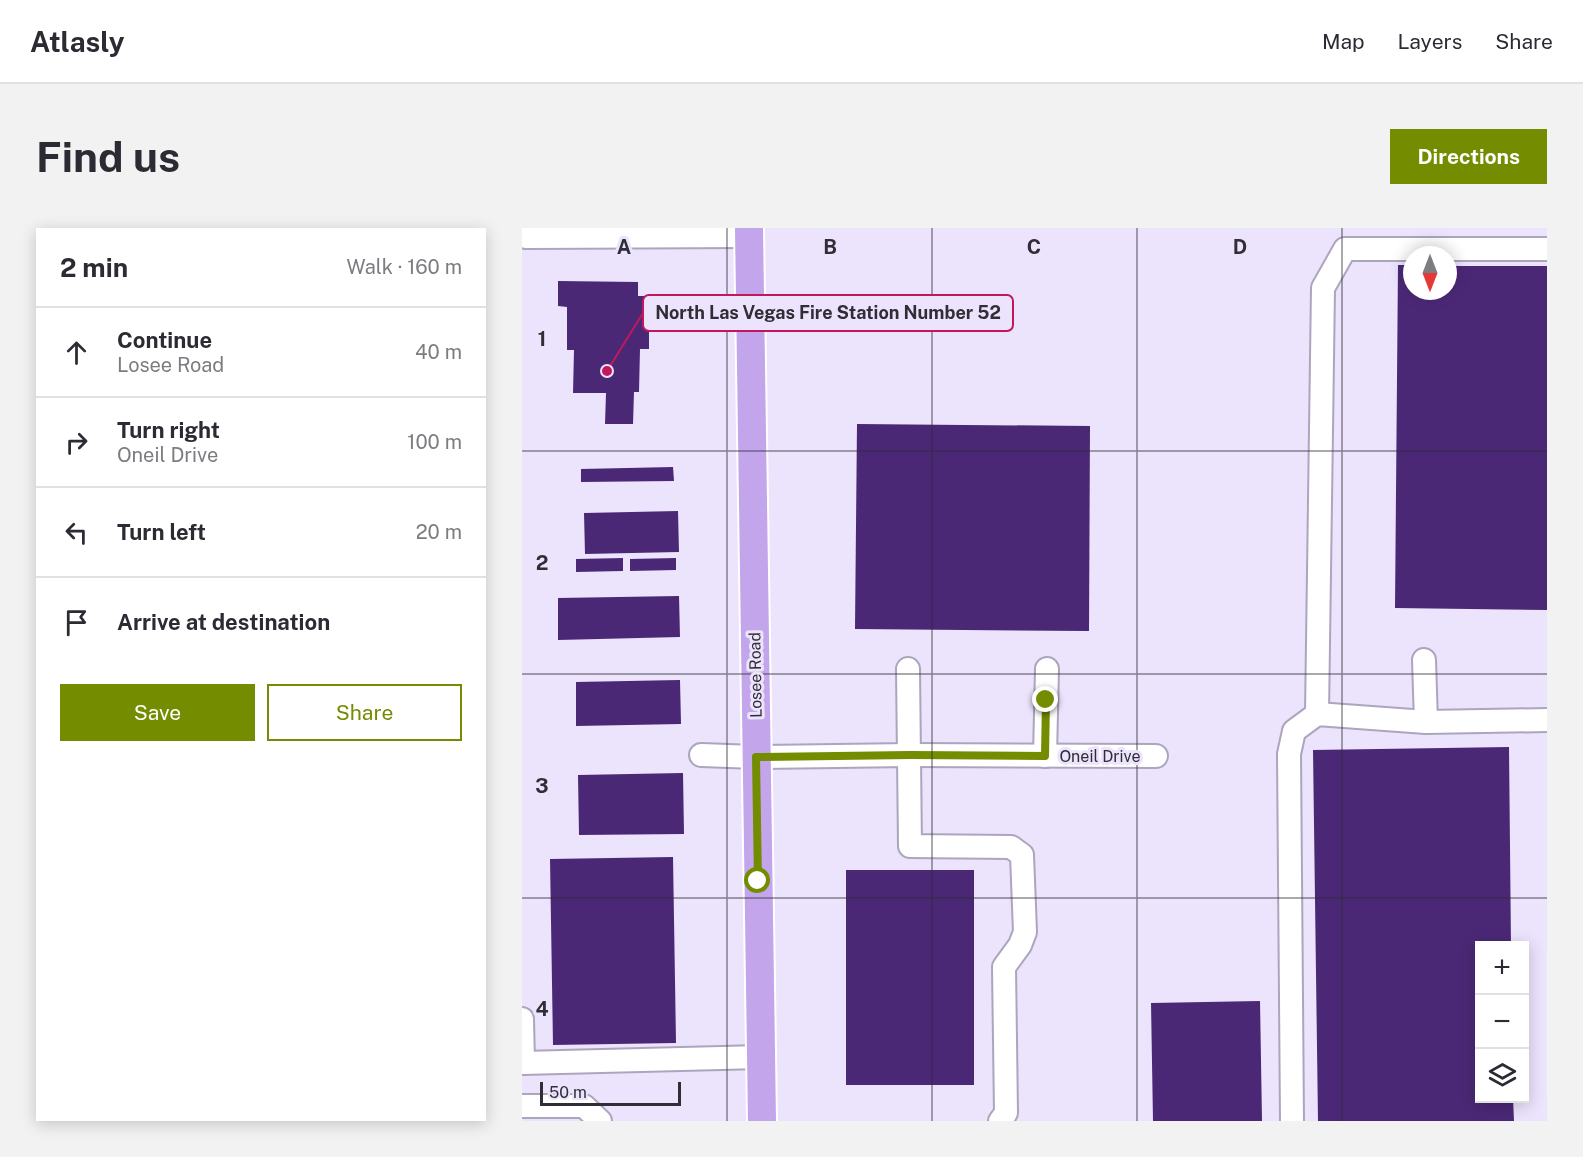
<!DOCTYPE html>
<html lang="en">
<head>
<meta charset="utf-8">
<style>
  :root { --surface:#fff; --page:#f2f2f3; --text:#2b2b33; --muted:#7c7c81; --line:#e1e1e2; --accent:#738c00 }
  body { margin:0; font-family:"Public Sans",sans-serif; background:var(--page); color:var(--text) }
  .controls { position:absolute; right:18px; bottom:18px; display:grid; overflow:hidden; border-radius:0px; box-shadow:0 3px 15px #0003 }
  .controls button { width:54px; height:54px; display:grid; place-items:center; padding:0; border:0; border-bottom:2px solid var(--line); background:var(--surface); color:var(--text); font:30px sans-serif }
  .compass { position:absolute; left:881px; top:18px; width:54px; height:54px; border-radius:50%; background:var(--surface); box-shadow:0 3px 15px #0003; rotate:180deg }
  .scale { position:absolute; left:18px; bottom:15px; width:141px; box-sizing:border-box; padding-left:6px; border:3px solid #302d36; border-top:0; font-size:16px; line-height:21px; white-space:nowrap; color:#302d36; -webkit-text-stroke:4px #ece3fc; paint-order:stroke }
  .stop { position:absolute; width:18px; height:18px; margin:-14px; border:4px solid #738c00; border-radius:50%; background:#fff }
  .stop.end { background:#738c00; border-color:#fff; box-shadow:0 2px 6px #0008 }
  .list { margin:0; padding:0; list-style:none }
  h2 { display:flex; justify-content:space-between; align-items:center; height:78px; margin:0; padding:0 24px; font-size:26px }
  h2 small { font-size:20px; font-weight:400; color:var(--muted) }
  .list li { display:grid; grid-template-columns:39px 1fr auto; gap:18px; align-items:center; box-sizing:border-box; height:90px; padding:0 24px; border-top:2px solid var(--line) }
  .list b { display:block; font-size:22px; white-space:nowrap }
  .list p { margin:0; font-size:20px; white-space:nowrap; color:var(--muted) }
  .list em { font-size:20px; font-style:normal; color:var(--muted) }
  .actions { display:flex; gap:12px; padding:18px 24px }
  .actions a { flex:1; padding:14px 0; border:2px solid var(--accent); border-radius:0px; text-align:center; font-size:21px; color:var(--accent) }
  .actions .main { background:var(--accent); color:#fff }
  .icon { flex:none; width:33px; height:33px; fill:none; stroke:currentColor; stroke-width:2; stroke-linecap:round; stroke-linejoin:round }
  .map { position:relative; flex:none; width:1025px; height:893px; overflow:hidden; border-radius:0px }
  header { display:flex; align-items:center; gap:36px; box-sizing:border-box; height:84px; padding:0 30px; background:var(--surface); border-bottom:2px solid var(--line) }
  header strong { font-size:28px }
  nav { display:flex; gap:33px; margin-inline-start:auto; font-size:21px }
  .intro { display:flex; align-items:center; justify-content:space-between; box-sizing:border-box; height:144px; padding:0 36px }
  h1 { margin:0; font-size:42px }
  .button { padding:15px 27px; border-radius:0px; background:var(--accent); color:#fff; font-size:21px; font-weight:700 }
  main { display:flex; gap:36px; padding:0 36px }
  aside { flex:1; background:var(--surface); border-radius:0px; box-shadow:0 3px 15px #0003 }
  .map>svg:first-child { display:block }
</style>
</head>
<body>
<header>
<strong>Atlasly</strong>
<nav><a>Map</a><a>Layers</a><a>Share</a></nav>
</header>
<div class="intro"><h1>Find us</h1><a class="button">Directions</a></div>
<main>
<aside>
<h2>2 min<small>Walk · 160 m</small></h2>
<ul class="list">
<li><svg class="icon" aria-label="ahead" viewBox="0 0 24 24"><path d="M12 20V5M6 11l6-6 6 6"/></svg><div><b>Continue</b><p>Losee Road</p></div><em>40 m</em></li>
<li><svg class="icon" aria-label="right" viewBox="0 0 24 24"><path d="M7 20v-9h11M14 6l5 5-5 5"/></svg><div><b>Turn right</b><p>Oneil Drive</p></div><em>100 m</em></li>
<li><svg class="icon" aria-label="left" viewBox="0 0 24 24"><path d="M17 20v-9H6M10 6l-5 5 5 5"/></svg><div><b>Turn left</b></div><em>20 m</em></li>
<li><svg class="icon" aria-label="arrive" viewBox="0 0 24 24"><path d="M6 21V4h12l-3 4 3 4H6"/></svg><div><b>Arrive at destination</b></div></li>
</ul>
<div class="actions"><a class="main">Save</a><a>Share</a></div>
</aside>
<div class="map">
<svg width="1025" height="893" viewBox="0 0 1025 893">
  <rect width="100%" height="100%" fill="#ece3fc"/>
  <g fill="#4b2876">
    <polygon points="876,37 890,37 890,63 926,63 926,38 1025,38 1025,382 873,380"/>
    <polygon points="36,53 116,54 116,68 127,68 127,121 118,121 117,164 112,164 111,196 83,196 84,165 51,165 52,122 45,122 45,79 36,78"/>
    <polygon points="335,196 568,198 567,403 333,401"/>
    <polygon points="151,239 152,253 59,254 59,241"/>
    <polygon points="156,283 157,324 63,326 62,285"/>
    <polygon points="101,330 101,343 54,344 54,331"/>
    <polygon points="154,330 154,342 108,343 108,331"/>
    <polygon points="157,368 158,409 36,412 36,370"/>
    <polygon points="158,452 159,496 54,498 54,454"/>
    <polygon points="987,519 989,718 957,718 957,870 991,870 992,893 796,893 791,522"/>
    <polygon points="161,545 162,606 57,607 56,547"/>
    <polygon points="151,629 154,815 31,817 28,631"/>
    <rect x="324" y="642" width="128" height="215"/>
    <polygon points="738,773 740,893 631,893 629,775"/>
  </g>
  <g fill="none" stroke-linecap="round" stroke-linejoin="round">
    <g stroke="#ada5bd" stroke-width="26">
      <g id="minor">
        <polyline points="4,0 4,9 227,8"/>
        <polyline points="902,432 904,494"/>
        <polyline points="386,441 388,618 489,619 500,627 503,704 498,717 482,739 484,885 478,893"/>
        <polyline points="795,486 801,60 823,21 1025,21"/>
        <polyline points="179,527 234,529 388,527 634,528"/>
        <polyline points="523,528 525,441"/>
        <polyline points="0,791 1,835"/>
        <polyline points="0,835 239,829"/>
        <polyline points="0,878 62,878 78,893"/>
        <polyline points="770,893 767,526 772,503 795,486 904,494 1025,492"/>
      </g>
    </g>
    <g stroke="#fff" stroke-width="32">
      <polyline id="major" points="227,0 240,893"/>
    </g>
    <use href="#minor" stroke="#fff" stroke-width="22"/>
    <use href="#major" stroke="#c2a5ea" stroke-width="28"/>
  </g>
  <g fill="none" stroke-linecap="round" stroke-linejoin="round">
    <polyline stroke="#738c00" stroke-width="8" points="236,653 234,529 388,527 523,528 524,472"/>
  </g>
  <path fill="none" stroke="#302d36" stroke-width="1.5" stroke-opacity="0.55" d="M205,0V893M410,0V893M615,0V893M820,0V893M0,223H1025M0,446H1025M0,670H1025"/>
  <g text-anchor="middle" stroke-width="6" stroke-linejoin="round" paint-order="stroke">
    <g font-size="16" fill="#302d36" stroke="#ece3fc">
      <text transform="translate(233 447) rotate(-91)" y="6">Losee Road</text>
      <text x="578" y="534">Oneil Drive</text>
    </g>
  </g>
  <g font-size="20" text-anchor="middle" font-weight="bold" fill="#302d36" stroke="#ece3fc" stroke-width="6" stroke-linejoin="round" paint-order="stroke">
    <text x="102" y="26">A</text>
    <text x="308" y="26">B</text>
    <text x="512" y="26">C</text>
    <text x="718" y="26">D</text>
    <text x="20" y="118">1</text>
    <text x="20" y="342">2</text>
    <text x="20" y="565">3</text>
    <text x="20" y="788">4</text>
  </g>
  <path fill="none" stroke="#c2185b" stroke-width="2" d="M85 143L121 85"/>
  <circle fill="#c2185b" stroke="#ece3fc" stroke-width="2" cx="85" cy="143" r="6"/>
  <rect fill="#ece3fc" stroke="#c2185b" stroke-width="2" x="121" y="67" width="370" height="36" rx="6"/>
  <g font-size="18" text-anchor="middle" font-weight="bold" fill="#302d36">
    <text x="306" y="91">North Las Vegas Fire Station Number 52</text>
  </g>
</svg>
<div class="controls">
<button>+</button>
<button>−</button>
<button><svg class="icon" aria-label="layers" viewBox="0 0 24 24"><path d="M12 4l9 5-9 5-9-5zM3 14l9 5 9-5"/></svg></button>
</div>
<svg class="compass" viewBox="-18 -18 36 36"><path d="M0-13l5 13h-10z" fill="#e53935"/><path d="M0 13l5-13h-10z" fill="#7c7c81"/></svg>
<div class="scale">50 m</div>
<div class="stop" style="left:236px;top:653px"></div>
<div class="stop end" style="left:524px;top:472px"></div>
</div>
</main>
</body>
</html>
